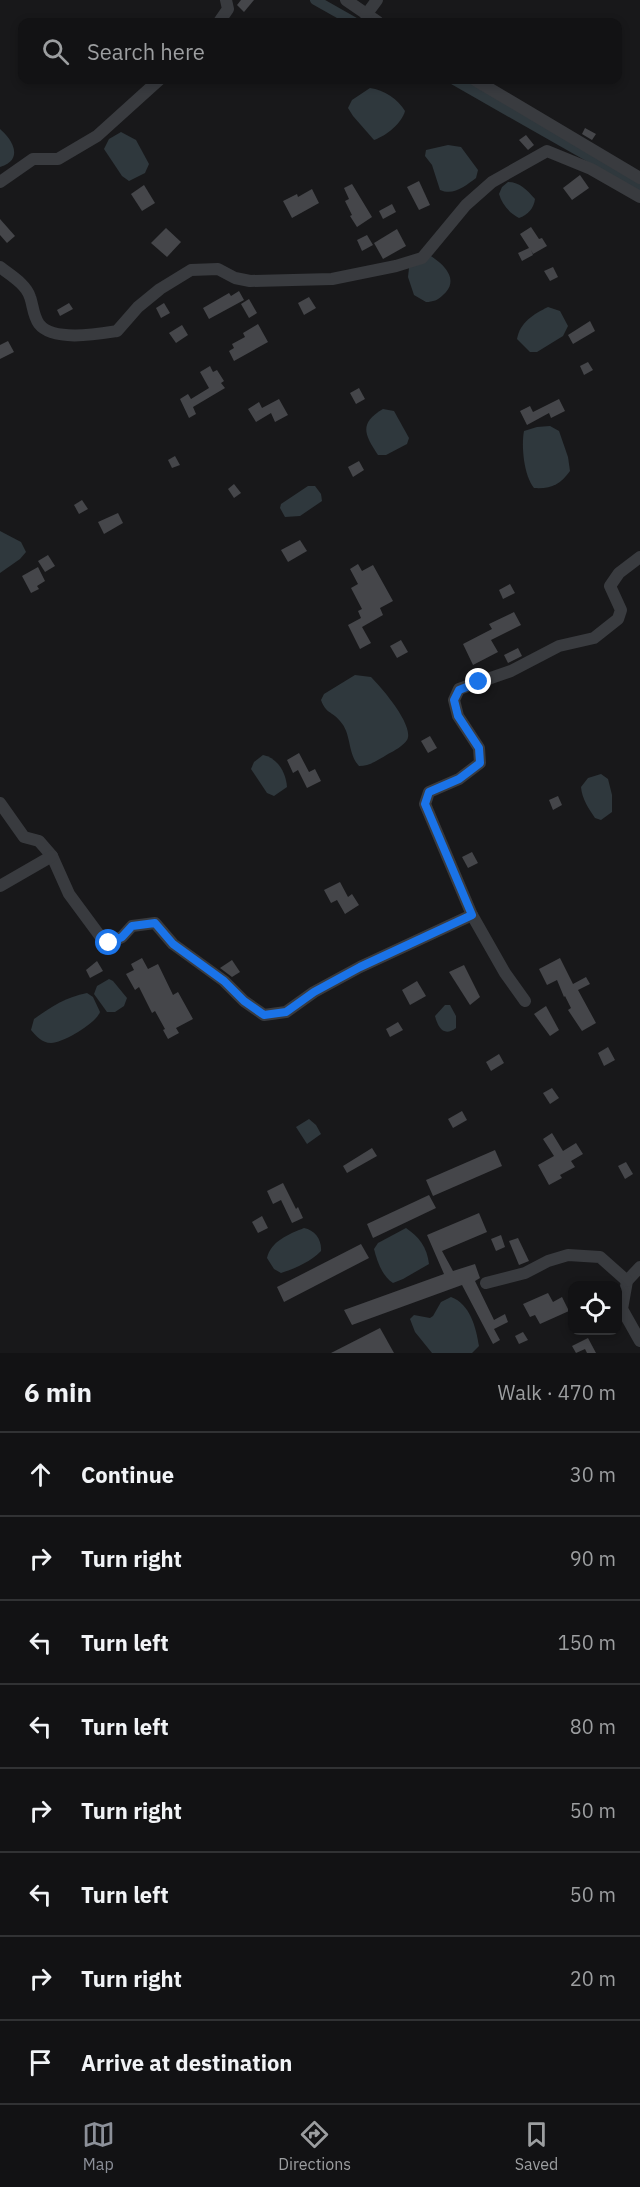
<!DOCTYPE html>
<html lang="en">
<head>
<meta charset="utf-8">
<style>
  :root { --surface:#121214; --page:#1b1b1d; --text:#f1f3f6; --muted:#9c9ea0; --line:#313234; --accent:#8c9099 }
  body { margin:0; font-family:"IBM Plex Sans",sans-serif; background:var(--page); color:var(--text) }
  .controls { position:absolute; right:18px; bottom:18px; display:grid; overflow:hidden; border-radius:12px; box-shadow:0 3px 9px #0003 }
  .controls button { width:54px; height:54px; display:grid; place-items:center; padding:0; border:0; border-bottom:2px solid var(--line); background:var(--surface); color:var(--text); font:30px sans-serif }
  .stop { position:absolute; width:18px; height:18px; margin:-14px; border:4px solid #1a73e8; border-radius:50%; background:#fff }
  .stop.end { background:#1a73e8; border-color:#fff; box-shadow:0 2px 6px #0008 }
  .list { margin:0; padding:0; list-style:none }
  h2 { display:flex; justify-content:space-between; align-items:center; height:78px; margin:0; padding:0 24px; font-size:26px }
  h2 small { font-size:20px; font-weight:400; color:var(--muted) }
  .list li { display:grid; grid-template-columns:39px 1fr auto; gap:18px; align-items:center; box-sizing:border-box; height:84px; padding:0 24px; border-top:2px solid var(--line) }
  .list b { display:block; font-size:22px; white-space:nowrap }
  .list em { font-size:20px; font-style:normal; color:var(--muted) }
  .icon { flex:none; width:33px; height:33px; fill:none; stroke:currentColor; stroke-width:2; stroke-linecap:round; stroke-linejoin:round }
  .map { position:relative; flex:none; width:640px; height:1353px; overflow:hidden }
  .search { position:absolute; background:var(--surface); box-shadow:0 3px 9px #0003; left:18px; right:18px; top:18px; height:66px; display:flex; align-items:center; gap:15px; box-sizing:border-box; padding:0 21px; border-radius:12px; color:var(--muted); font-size:22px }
  .sheet { height:750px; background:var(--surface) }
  nav { display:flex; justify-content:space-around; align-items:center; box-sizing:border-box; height:84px; border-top:2px solid var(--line); background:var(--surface); font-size:16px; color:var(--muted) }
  nav a { display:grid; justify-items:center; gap:3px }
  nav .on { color:var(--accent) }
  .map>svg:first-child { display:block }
</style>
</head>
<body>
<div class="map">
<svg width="640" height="1353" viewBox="0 0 640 1353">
  <rect width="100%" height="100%" fill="#18181a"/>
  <g fill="#2f383d">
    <path d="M370,88C384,90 398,99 405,111C402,123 386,136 374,140L353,116L348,108L352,100Z"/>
    <path d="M0,129C13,140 24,160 0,167Z"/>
    <polygon points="121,132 136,140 149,164 145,173 129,181 122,176 104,149 109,139"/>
    <path d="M448,145L461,147L478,170L476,178C465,186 454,196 440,190L432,165L425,156L426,150Z"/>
    <path d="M508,182C520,182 527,190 535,199C534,208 528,215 519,218C509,213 502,204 499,194L502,187Z"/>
    <path d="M429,255C443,263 461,280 443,295C438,300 433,302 426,302L414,295L408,277L409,268Z"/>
    <path d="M548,307L560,311L568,326L563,336L537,352H530L517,339C520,322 534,314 548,307Z"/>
    <path d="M383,409L394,411L409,438L407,444L386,455H378C364,434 359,423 383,409Z"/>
    <path d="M550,426L559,431L568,457L570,471C560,485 551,489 534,488C524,476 521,446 524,431L537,427Z"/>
    <polygon points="308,486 315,486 321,494 322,501 300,516 285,517 280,508 281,504"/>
    <polygon points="0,531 21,542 26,552 20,559 0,573"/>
    <path d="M355,675L371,677C381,687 415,726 407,740C403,746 394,751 388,754C378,760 370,766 359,766C347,753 352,734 340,721C332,711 326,714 321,700L324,694Z"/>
    <path d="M263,755C278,758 286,773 287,787L274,796L267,793L251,769L254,762Z"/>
    <path d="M601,774L608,779L612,795V812L601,820L595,818C589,809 582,799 581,787L588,778Z"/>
    <polygon points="109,979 113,981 127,998 124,1006 115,1012 107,1012 94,994 97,986"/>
    <path d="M87,993L93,997L100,1012C96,1023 63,1043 51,1043C42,1043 36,1036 31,1030L34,1019C51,1007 66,997 87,993Z"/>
    <path d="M445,1005H450L456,1016V1028C444,1037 438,1028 435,1016Z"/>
    <polygon points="309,1119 316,1125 321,1134 307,1144 296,1127"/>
    <path d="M304,1228C315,1230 322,1240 321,1251C310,1262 296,1268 281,1273L274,1269L267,1258C271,1241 289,1234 304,1228Z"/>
    <path d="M406,1228C419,1237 427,1247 429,1264L403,1279L393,1283C382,1276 377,1261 374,1249L378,1243Z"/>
    <path d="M451,1297C470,1304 476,1327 479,1346L472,1353H432L415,1332L410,1319L414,1315L430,1318L433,1316L441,1302Z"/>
  </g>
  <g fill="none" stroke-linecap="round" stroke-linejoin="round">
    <g stroke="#2f383d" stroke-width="10">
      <polyline points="315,0 354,22"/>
      <polyline points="454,80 640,186"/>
    </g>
  </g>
  <g fill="#45464a">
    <polygon points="241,0 254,0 244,12 237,5"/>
    <polygon points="585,128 596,134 592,140 582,134"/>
    <polygon points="526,135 534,145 528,150 519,140"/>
    <polygon points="580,175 589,188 572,200 563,188"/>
    <polygon points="419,181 430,205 419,210 407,187"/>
    <polygon points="352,184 372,217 357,227 350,216 352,215 345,201 349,199 344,188"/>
    <polygon points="144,185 155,203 142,211 131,194"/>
    <polygon points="312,189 319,203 292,218 283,201 297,194 298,197"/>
    <polygon points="392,204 396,212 383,219 379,211"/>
    <polygon points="0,219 15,236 7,243 0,235"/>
    <polygon points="531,227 539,239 542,238 547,246 533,254 531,250 533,255 522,261 518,253 529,248 520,234"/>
    <polygon points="166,228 181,242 167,257 151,243"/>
    <polygon points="397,229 406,246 383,259 374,243"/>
    <polygon points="367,235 373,245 362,251 357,240"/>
    <polygon points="553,267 558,277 550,281 544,271"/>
    <polygon points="239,291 244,300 209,319 203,308 229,293 231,296"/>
    <polygon points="309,297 316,308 304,315 298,303"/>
    <polygon points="249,299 257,313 249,318 241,304"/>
    <polygon points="69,303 73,309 60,316 57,310"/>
    <polygon points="164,303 170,313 161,318 156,308"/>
    <polygon points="590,321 595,331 573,344 568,335"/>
    <polygon points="258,324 268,342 234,361 229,351 234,348 232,344 245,337 243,333"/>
    <polygon points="182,325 188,335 176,343 169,333"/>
    <polygon points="8,341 14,352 0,359 0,345"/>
    <polygon points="588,362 593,370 584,375 580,366"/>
    <polygon points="210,366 213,372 217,370 224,381 221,383 225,388 193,407 196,414 189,418 180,399 188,394 191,399 209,388 200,372"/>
    <polygon points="359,388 365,399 356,404 350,393"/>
    <polygon points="279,399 288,415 275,422 271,413 256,422 248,409 259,402 262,408"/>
    <polygon points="559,399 565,411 551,418 549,413 527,425 520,411 530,406 533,412"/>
    <polygon points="175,456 180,465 172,468 168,460"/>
    <polygon points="359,461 364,470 353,477 348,467"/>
    <polygon points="234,484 241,493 234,498 228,489"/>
    <polygon points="82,500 88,509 79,514 74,505"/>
    <polygon points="118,513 123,523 104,534 98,522"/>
    <polygon points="300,540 307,551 288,562 281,550"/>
    <polygon points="48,555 55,566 45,572 38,561"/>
    <polygon points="358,564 362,571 373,565 393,601 380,608 383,615 362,627 371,643 360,649 348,625 361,618 358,611 362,609 351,588 358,584 350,569"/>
    <polygon points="38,567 45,581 37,586 39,589 31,593 22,576"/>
    <polygon points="510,584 515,593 503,599 499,590"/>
    <polygon points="514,612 521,625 491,640 498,652 473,665 463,644 492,629 489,624"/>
    <polygon points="401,640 408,652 397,658 390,646"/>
    <polygon points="518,648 522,656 508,663 504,655"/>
    <polygon points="430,736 437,748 428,753 421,741"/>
    <polygon points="299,753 309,772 315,769 321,781 307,788 298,770 293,773 287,760"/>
    <polygon points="558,796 562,805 553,810 549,800"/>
    <polygon points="472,852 478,863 468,868 462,857"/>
    <polygon points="340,882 348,897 352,894 359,905 345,914 337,900 331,903 324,890"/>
    <polygon points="142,958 148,969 158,964 173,995 178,992 193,1019 176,1028 179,1033 168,1039 163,1030 165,1029 155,1011 152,1013 139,987 135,990 126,974 134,970 131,964"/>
    <polygon points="560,958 573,984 586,977 590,984 578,990 596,1023 582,1031 568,1010 571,1008 565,996 564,997 557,980 547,985 539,969"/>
    <polygon points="232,960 240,972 232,977 220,968"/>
    <polygon points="97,961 103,971 90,978 86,970"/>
    <polygon points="464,965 480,997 470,1005 449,972"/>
    <polygon points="417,981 426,996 410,1005 402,990"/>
    <polygon points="546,1006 559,1030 550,1036 534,1014"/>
    <polygon points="398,1022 403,1030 390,1037 386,1029"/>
    <polygon points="608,1047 615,1060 604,1066 598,1053"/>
    <polygon points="499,1054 504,1063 491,1071 486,1062"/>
    <polygon points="552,1088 559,1098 550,1104 543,1093"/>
    <polygon points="462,1111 467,1120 453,1128 448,1119"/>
    <polygon points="552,1133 563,1151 576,1143 583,1154 571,1161 575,1167 560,1175 562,1178 549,1185 538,1165 554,1156 543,1139"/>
    <polygon points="372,1148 377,1156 347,1173 343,1166"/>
    <polygon points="495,1150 502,1166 433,1196 426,1180"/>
    <polygon points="626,1162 633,1174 625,1179 618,1166"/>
    <polygon points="283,1183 296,1209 298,1207 303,1218 292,1223 281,1200 273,1204 267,1191"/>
    <polygon points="429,1195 436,1208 373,1238 367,1224"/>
    <polygon points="479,1213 487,1232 442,1251 453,1271 475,1264 480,1278 475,1281 494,1320 505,1314 508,1322 494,1329 500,1340 493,1344 462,1285 352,1325 344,1310 444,1274 427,1235"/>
    <polygon points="262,1216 268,1228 258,1233 252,1222"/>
    <polygon points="501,1235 505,1247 496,1251 491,1239"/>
    <polygon points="518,1238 529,1261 519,1265 509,1241"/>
    <polygon points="361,1244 369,1258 284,1302 277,1287"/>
    <polygon points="548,1293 553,1302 562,1297 569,1311 540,1324 535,1315 530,1317 523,1304"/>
    <polygon points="380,1328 394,1353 331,1353"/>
    <polygon points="523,1332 528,1340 519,1344 515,1336"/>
    <polygon points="588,1338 596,1353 587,1353 585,1349 576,1353 572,1346"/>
  </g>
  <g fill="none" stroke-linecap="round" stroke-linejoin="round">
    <g stroke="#393b3f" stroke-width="12">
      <polyline points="346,0 378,22"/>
      <polyline points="366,15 377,0"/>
      <polyline points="219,22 228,9 226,0"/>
      <polyline points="475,80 640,178"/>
      <polyline points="0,182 33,159 58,159 97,136 159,80"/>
      <path d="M0,267C10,275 26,284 30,297C33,305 33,316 39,324C53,342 98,334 117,331L138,307L160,289L191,270L218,269L235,278L250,281L332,279L396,266L422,258L466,205L492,182L547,151L591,169L640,197"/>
      <polyline points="0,803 24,837 39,841 52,856 69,894 100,936 109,943 122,937 132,926 155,923 173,944 224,981 244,1001 264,1015 286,1012 314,992 360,967 472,915"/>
      <polyline points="0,886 52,856"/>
      <polyline points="525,1001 505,973 472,915 425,804 429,792 459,779 480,763 479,748 458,716 454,700 459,689 511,671 559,646 594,638 618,619 621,610 610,586 619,573 640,557"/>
      <polyline points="640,1267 627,1281 622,1309 640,1341"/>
      <polyline points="486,1283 525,1273 548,1261 568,1255 600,1257 627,1281"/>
    </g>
  </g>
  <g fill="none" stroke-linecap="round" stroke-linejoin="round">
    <polyline stroke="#1a73e8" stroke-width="8" points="109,943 122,937 132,926 155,923 173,944 224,981 244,1001 264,1015 286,1012 314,992 360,967 472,915 425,804 429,792 459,779 480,763 479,748 458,716 454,700 459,690 479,682"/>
  </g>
</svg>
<div class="controls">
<button><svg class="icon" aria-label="locate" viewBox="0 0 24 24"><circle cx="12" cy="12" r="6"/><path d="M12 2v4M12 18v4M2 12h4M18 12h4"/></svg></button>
</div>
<div class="stop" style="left:109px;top:943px"></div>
<div class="stop end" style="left:479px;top:682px"></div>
<div class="search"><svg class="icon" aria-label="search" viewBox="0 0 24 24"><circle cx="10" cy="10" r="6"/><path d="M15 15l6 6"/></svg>Search here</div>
</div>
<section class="sheet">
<h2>6 min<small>Walk · 470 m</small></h2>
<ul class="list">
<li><svg class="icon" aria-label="ahead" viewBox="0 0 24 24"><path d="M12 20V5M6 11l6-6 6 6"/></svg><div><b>Continue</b></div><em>30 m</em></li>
<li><svg class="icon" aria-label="right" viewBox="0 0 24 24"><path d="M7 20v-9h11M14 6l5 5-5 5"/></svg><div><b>Turn right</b></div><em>90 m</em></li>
<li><svg class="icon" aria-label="left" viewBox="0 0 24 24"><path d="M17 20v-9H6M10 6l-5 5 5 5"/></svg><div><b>Turn left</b></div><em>150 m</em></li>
<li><svg class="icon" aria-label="left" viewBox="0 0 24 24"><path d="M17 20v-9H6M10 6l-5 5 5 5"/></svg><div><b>Turn left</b></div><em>80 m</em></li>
<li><svg class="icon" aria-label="right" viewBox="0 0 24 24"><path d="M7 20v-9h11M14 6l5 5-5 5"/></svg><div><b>Turn right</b></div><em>50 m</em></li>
<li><svg class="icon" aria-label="left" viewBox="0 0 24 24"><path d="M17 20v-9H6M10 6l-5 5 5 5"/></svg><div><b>Turn left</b></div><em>50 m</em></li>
<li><svg class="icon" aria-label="right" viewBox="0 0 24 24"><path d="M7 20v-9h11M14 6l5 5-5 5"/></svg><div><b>Turn right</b></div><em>20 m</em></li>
<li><svg class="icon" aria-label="arrive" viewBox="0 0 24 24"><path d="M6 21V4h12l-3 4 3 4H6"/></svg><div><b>Arrive at destination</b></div></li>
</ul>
</section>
<nav>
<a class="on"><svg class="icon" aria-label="map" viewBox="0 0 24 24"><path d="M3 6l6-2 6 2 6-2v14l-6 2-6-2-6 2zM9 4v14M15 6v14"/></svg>Map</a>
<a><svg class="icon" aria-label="directions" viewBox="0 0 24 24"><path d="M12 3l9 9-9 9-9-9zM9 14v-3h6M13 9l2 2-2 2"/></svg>Directions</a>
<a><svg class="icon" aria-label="saved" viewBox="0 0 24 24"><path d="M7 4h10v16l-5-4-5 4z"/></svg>Saved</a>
</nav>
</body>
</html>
